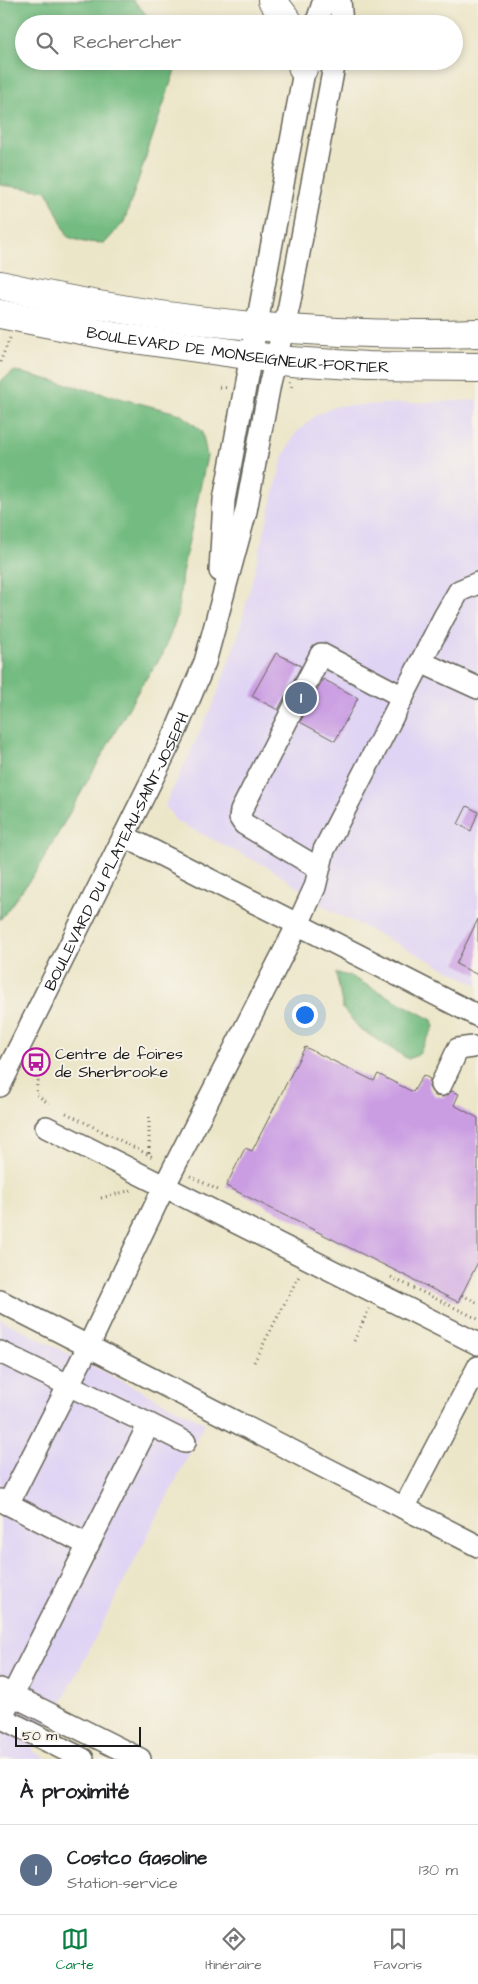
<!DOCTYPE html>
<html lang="fr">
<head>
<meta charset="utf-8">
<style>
  :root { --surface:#fff; --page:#f6f6f6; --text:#202124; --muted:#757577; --line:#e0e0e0; --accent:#0b8043 }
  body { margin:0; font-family:"Architects Daughter",sans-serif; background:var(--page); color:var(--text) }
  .scale { position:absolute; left:15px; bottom:12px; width:126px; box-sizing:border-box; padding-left:5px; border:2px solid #1c1c1c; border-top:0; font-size:14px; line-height:18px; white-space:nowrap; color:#1c1c1c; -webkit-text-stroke:4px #f7f3e8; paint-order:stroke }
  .you { position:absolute; left:304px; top:1014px; width:18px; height:18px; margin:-12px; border:4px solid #fff; border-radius:50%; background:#1a73e8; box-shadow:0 0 0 8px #1a73e833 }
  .badge { display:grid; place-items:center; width:32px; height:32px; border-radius:50%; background:var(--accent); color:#fff; font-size:16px; font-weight:700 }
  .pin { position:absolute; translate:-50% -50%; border:2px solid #fff; box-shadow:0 1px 5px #0006 }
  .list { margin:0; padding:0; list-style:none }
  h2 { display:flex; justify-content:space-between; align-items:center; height:65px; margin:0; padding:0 20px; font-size:21px }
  h2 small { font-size:16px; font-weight:400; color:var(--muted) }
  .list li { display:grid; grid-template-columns:32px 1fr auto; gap:15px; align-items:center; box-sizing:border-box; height:90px; padding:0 20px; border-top:1px solid var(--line) }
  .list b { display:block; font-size:19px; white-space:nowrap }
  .list p { margin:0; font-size:16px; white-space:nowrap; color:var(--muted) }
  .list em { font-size:16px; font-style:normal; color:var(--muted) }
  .icon { flex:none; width:28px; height:28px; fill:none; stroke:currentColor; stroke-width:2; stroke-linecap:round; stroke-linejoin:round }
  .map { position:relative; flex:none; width:478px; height:1759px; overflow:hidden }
  .search { position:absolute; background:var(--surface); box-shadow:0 2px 8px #0003; left:15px; right:15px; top:15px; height:55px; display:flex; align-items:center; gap:12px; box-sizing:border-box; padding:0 18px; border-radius:28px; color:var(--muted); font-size:19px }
  .sheet { height:155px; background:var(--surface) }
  nav { display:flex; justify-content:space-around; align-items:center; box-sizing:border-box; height:70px; border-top:1px solid var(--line); background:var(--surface); font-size:14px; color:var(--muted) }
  nav a { display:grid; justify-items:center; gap:2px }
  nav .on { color:var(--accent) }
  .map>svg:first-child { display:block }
</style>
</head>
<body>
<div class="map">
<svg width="478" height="1759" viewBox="0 0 478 1759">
  <rect width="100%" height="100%" fill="#f7f3e8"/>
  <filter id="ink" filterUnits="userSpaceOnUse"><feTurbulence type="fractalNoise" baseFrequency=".02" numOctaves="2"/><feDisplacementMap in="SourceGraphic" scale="10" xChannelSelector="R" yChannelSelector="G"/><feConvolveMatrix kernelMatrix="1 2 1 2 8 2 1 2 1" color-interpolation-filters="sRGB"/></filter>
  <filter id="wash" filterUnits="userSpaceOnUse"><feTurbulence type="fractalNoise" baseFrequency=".0096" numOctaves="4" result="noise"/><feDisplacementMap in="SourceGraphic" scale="20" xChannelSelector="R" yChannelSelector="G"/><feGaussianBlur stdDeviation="1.12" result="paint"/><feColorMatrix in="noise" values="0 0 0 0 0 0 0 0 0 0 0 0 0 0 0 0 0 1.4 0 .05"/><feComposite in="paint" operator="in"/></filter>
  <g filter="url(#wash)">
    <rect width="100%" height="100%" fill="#ece6c9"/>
    <g fill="#e0d4f4">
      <polygon points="478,400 478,985 328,909 273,870 176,821 165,805 214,702 238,636 283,457 295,434 316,415 337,406"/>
      <polygon points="0,1319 205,1423 65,1697 32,1751 47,1759 0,1759"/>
    </g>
    <g fill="#73bb80" stroke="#486c4e">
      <polygon points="0,0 133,0 155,24 24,24 24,61 178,61 124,222 105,243 84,242 68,237 47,191 0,185"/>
      <polygon points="15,371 181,414 202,431 207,456 182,573 178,614 163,654 141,686 38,869 0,920 0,381"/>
      <polygon points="336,973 350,976 432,1020 434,1027 418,1055 408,1059 360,1029 343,1009"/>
    </g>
    <g id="blocks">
      <g fill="#ca9de3">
        <polygon points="276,653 301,666 278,710 252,696"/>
        <polygon points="323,679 358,698 335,741 300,722"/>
        <polygon points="467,806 478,812 471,831 458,824"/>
        <polygon points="478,919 478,975 456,964"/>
        <polygon points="305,1047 374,1081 378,1074 413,1092 423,1075 430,1079 429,1087 435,1096 443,1097 452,1091 459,1094 454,1105 478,1118 478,1262 458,1302 226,1186 245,1148 252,1151"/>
      </g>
    </g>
  </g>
  <g filter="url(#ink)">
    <use href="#blocks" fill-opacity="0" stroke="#656359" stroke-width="1"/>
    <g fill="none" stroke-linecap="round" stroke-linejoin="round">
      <g stroke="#656359" stroke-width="24">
        <g id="minor">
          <polyline points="340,0 342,24"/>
          <polyline points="316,24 324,0"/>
          <polyline points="220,571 224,500 306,61"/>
          <polyline points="421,662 478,688"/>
          <polyline points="124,836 478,1016"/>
          <polyline points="318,868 244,824 240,818 241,811 321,654 403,697"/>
          <polyline points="441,1085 458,1049 473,1047"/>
          <path id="s1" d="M0,1086L175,733L205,662L246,511L270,383L289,306L335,61"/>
          <polyline points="46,1127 478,1344"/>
          <polyline points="0,1301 478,1546"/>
          <polyline points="0,1352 149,1424 88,1545 8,1504"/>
          <polyline points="149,1424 185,1442"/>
          <polyline points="0,1500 8,1504 89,1345 164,1187 298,924 315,887 324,850 444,617 459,591 478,583"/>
          <polyline points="404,1508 478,1367"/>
          <polyline points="0,1689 140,1759"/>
          <polyline points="0,1717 83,1759"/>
          <polyline points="1,1718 88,1545"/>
        </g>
      </g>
      <g stroke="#656359" stroke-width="30">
        <g id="major">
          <path d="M0,285C156,321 318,338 478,333"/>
          <path id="s2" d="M0,314L112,336L290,361L367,366L478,367"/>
        </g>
      </g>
      <g stroke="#656359" stroke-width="30">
        <g id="highway">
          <polyline points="272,0 290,24"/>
          <polyline points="301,61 303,69"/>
        </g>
      </g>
      <g stroke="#656359" stroke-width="3" stroke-dasharray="1 4" stroke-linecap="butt">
        <polyline points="0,362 10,338"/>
        <polyline points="289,381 292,387"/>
        <polyline points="219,387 227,388"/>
        <polyline points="33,1061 40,1064 42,1068 37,1084 36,1094 49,1104"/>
        <polyline points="66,1113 153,1157"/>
        <polyline points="149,1117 149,1156"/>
        <polyline points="190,1176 220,1191"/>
        <polyline points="101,1198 132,1190"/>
        <polyline points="391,1277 478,1319"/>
        <polyline points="462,1295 478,1303"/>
        <polyline points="354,1341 369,1309"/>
        <polyline points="254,1362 300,1274"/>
      </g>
      <use href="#minor" stroke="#fff" stroke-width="21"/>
      <use href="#major" stroke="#fff" stroke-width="28"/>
      <use href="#highway" stroke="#fff" stroke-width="28"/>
    </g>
  </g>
  <defs>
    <g id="bus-ring" transform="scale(1.4375)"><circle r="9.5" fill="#f7f3e8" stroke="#b5179e" stroke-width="1.5"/><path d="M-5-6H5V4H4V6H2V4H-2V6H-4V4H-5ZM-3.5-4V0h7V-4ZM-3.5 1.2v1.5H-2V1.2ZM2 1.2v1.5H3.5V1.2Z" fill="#b5179e"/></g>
  </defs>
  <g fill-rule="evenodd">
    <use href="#bus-ring" x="36" y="1062"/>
  </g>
  <g text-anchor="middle" stroke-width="4" stroke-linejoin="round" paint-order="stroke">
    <g font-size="16" fill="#1c1c1c" stroke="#f7f3e8">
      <text dy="6" stroke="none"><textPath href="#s2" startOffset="241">BOULEVARD DE MONSEIGNEUR-FORTIER</textPath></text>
      <text dy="6" stroke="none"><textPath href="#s1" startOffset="262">BOULEVARD DU PLATEAU-SAINT-JOSEPH</textPath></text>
    </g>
    <g font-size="16" fill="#1c1c1c" stroke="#f7f3e8" text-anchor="start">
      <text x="55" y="1059">Centre de foires<tspan x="55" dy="18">de Sherbrooke</tspan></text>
    </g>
  </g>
</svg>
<div class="scale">50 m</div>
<div class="you"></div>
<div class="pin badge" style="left:301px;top:698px;background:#5c6f8a">1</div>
<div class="search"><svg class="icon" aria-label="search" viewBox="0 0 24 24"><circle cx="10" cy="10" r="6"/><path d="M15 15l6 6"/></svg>Rechercher</div>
</div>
<section class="sheet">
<h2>À proximité<small></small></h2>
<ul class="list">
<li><span class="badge" style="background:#5c6f8a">1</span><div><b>Costco Gasoline</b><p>Station-service</p></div><em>130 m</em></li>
</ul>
</section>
<nav>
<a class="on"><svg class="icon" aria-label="map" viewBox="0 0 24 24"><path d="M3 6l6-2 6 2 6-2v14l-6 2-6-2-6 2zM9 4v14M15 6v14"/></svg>Carte</a>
<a><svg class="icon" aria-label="directions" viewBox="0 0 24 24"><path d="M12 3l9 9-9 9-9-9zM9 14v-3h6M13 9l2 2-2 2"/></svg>Itinéraire</a>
<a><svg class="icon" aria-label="saved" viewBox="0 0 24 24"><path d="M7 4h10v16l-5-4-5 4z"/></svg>Favoris</a>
</nav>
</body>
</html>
